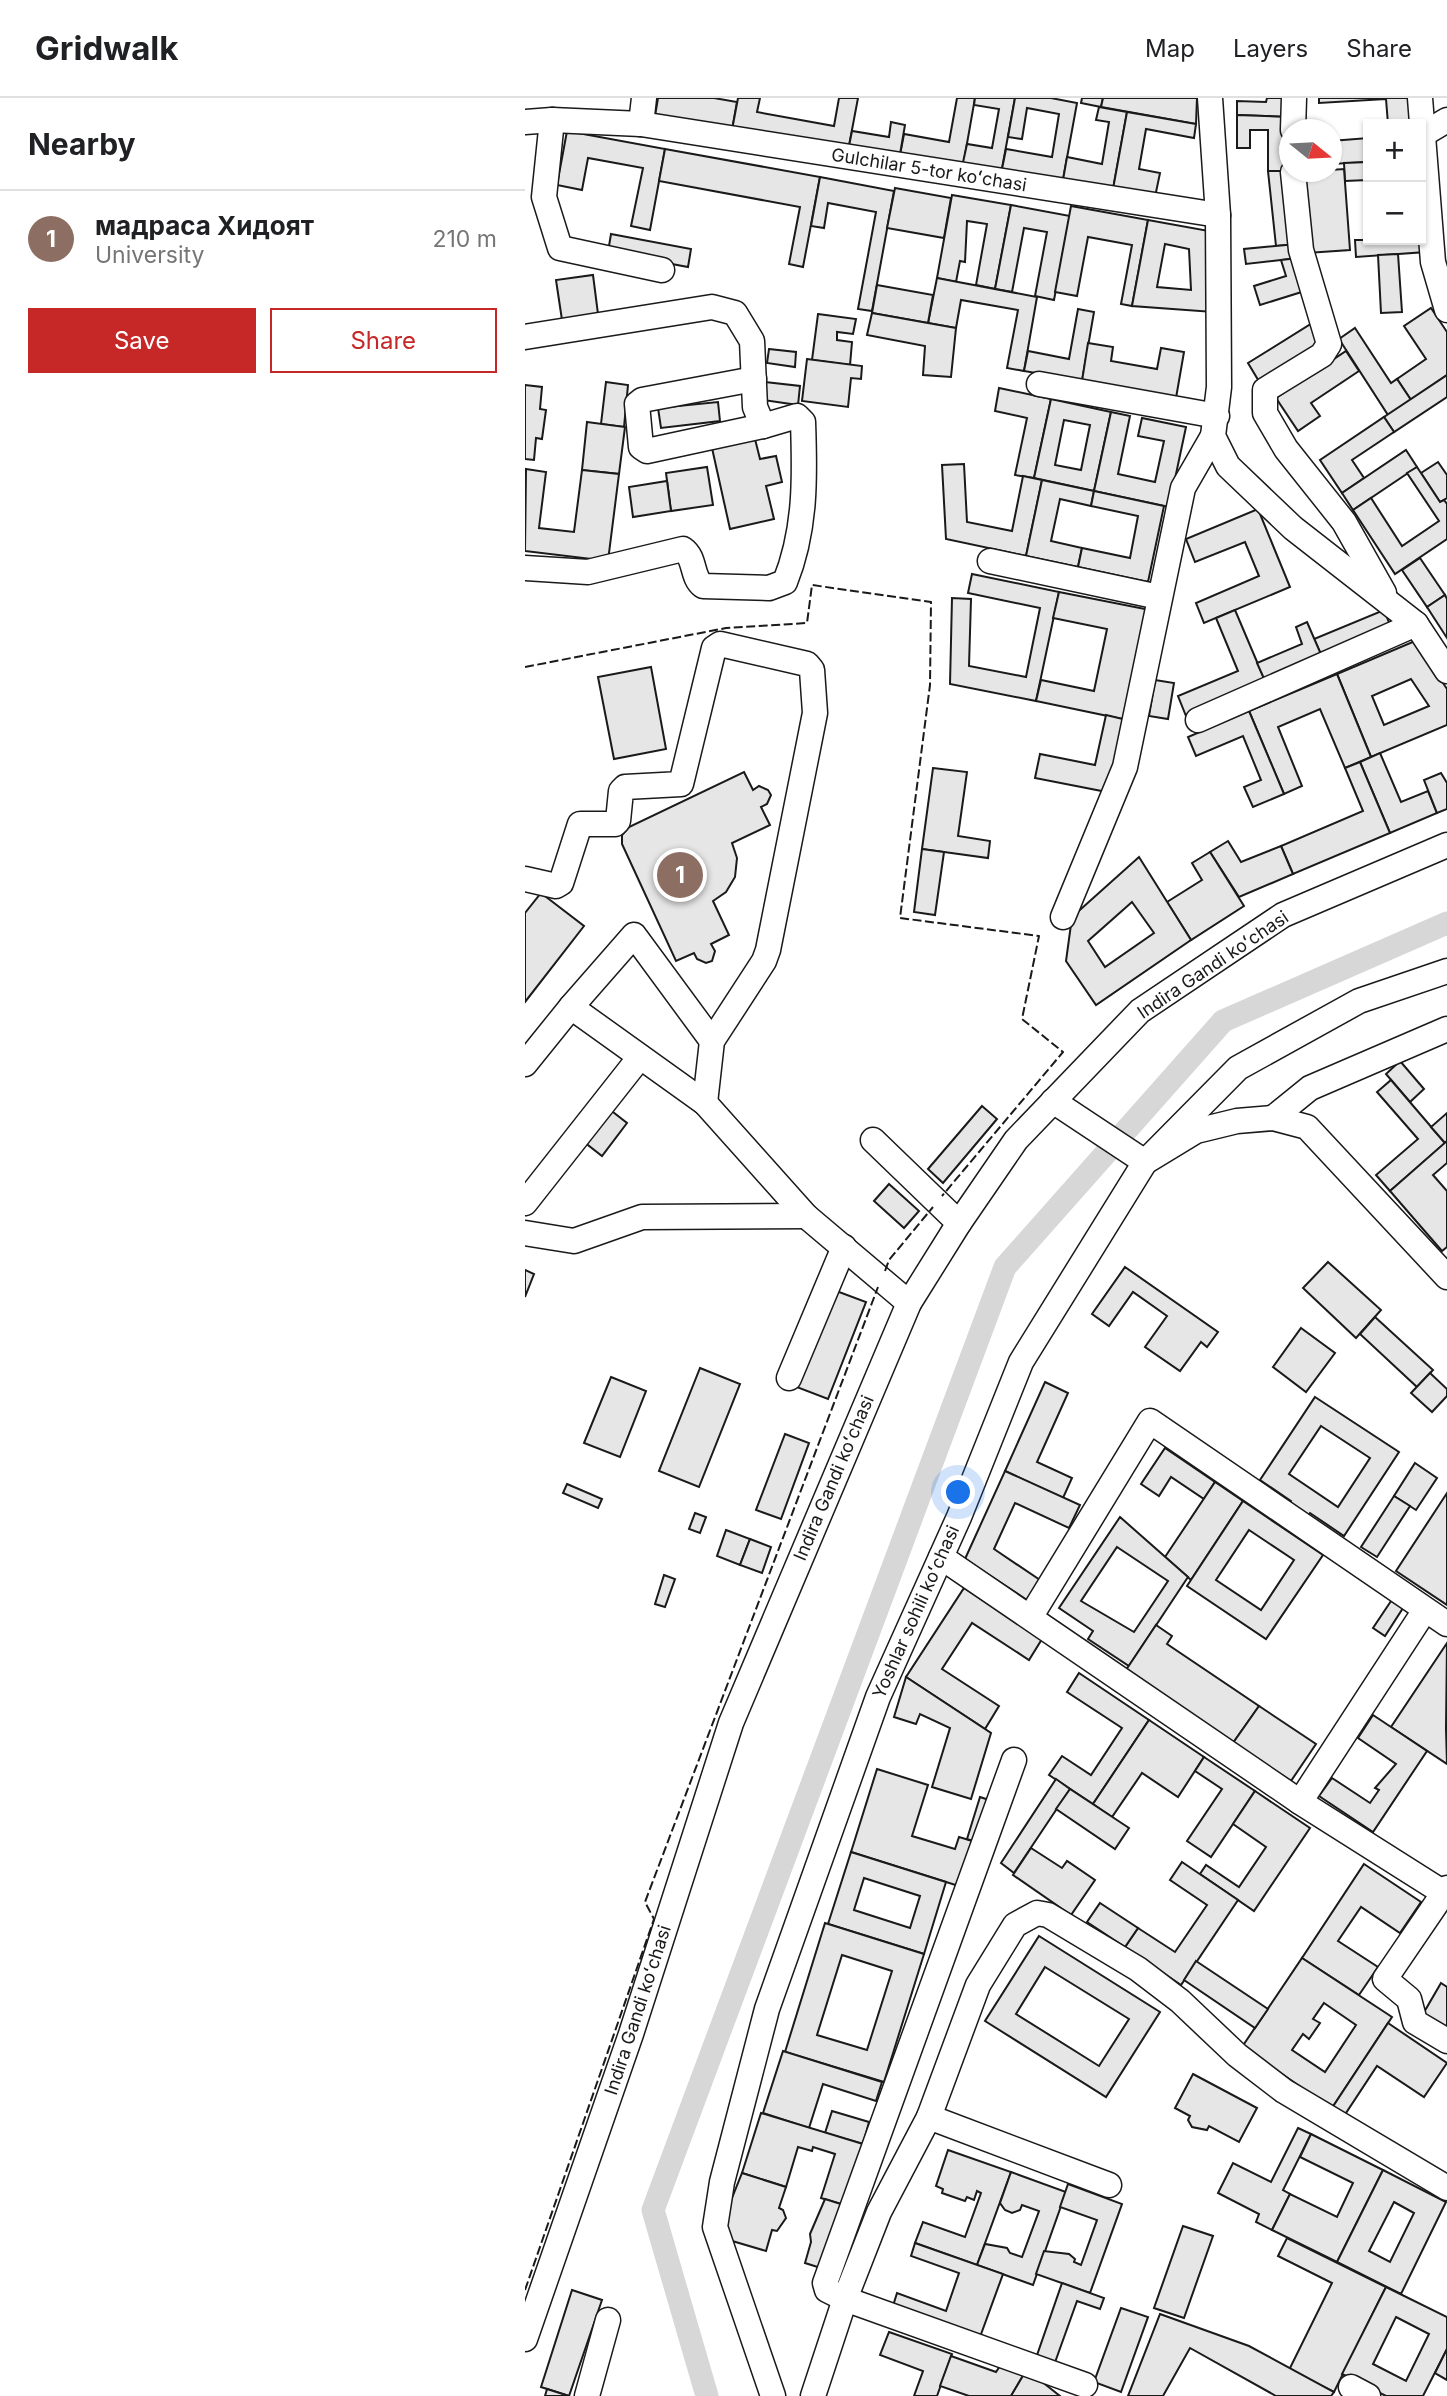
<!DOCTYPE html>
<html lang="en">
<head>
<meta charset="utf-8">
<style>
  :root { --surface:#fff; --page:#f6f6f6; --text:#202124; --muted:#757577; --line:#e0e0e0; --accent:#c62828 }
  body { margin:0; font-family:Inter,sans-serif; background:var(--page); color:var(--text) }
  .controls { position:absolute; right:21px; top:21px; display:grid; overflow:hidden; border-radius:0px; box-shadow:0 2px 5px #0004 }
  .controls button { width:63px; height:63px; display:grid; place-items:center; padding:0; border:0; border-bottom:2px solid var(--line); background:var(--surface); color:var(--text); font:35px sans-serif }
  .compass { position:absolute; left:754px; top:21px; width:63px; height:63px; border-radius:50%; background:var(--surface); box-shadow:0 2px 5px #0004; rotate:108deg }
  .you { position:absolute; left:434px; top:1395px; width:24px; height:24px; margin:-18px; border:5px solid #fff; border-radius:50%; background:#1a73e8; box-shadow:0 0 0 10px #1a73e833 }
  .badge { display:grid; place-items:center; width:46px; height:46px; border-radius:50%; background:var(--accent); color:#fff; font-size:23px; font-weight:700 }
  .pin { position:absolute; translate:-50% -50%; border:4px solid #fff; box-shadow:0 2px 7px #0006 }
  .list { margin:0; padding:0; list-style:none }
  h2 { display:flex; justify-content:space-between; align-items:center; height:91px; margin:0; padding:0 28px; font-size:30px }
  h2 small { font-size:23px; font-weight:400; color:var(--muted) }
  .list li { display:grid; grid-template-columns:46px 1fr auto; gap:21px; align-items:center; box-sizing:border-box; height:98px; padding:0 28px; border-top:2px solid var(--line) }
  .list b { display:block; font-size:26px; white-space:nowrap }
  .list p { margin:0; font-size:23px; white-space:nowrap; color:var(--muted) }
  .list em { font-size:23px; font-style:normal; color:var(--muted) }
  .actions { display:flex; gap:14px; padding:21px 28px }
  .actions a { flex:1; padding:16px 0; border:2px solid var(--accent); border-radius:0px; text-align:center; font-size:24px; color:var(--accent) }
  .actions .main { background:var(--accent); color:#fff }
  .map { position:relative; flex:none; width:922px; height:2298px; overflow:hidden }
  header { display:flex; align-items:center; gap:42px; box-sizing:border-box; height:98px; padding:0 35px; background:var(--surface); border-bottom:2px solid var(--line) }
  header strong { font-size:33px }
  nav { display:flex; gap:38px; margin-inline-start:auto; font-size:24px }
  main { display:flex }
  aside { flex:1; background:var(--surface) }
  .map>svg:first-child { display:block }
</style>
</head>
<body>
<header>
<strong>Gridwalk</strong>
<nav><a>Map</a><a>Layers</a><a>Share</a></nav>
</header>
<main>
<aside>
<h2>Nearby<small></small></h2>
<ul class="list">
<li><span class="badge" style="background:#8d6e63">1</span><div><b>мадраса Хидоят</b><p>University</p></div><em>210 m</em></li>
</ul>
<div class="actions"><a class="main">Save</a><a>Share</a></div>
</aside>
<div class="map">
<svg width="922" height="2298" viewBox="0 0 922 2298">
  <rect width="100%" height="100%" fill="#fff"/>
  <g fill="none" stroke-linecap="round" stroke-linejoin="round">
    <polyline stroke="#d7d7d7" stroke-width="23" points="182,2298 128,2112 480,1169 698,923 922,825"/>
  </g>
  <g fill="#e6e6e6" stroke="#1a1a1a" stroke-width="2" fill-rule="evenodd">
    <polygon points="133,0 189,0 212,4 207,32 130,18"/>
    <polygon points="213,0 235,0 232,14 309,28 314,0 333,0 323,53 207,32"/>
    <polygon points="432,0 450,0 437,74 374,62 379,36 424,44"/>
    <polygon points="450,0 490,0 476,76 437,69 442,46 467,50 474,11 449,7"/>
    <polygon points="490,0 526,0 552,5 537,87 476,76 481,51 527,59 534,16 502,10 497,41 483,39"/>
    <polygon points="557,0 578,0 576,9 556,5"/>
    <polygon points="578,0 672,0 671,26 576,9"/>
    <polygon points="742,0 764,0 763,19 712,17 712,3 741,4"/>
    <polygon points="794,0 891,0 892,26 863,26 861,1 794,5"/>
    <polygon points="574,9 602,14 588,91 538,82 542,59 577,66 584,24 571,22"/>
    <polygon points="602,14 671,26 669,40 621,31 614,71 635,75 630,99 588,91"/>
    <polygon points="712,17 763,19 764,73 743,73 743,32 725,32 725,50 712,50"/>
    <polygon points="366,24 380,27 374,62 323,53 327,33 364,39"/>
    <polygon points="42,33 140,51 125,132 106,128 118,70 63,60 57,92 32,87"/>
    <polygon points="843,40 843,64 806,66 806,43"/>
    <polygon points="140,51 295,79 278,169 264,166 275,109 134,83"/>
    <polygon points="843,64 843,82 820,83 819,65"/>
    <polygon points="819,71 825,152 782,155 776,74"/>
    <polygon points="743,73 764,73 772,146 751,148"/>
    <polygon points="295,79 369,93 347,213 333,211 351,114 303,105 299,130 286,128"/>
    <polygon points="370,90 426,100 419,140 362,130"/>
    <polygon points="427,97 486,107 470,191 451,187 462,126 442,123 440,164 435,163 431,184 412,180"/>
    <polygon points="486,107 545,118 529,202 510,198 522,134 499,130 487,194 470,191"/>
    <polygon points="546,108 623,122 607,208 596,206 607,147 563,139 552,198 530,194"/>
    <path d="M623,122L684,133L688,214L607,208ZM640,146L664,151L666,192L632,189Z"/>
    <polygon points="86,136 166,151 163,169 83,154"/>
    <polygon points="830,142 896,142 901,154 831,159"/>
    <polygon points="772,146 773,160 721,166 719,151"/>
    <polygon points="873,156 877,214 856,215 853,157"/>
    <polygon points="773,160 783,192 735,207 729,188 761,178 756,162"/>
    <polygon points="68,177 73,216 37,222 31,182"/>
    <polygon points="412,180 512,199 499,273 482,270 493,212 436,202 431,230 403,225"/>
    <polygon points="352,187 408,197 403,225 347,215"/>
    <polygon points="906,210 922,234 922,277 886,302 872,281 901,261 879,228"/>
    <polygon points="553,211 569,214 557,283 499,273 503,253 544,261"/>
    <polygon points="347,215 431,230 426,279 398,277 400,248 342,237"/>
    <polygon points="293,216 331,221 328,236 312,234 312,242 327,244 325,267 287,262"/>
    <polygon points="789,224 801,244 735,285 723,265"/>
    <polygon points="830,230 866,285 872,281 886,302 863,317 814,241"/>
    <polygon points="563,245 588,249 586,263 632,271 636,250 659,254 651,300 557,283"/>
    <polygon points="244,251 271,254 270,269 242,265"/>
    <polygon points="821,253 834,273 786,305 795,318 773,333 751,300"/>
    <polygon points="282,261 337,268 336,281 326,280 323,309 277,303"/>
    <polygon points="922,277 922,299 869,334 859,319"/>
    <polygon points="81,284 103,287 99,329 76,326"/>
    <polygon points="240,284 275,288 273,307 238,302"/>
    <polygon points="0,287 17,289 15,311 21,312 17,341 11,340 9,362 0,361"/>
    <polygon points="474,290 526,301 509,380 490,377 502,320 470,313"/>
    <path d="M526,301L586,314L569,393L509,380ZM539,322L565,327L556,372L530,367Z"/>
    <polygon points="193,304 195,323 136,330 133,310"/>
    <polygon points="586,314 605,318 593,376 630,384 639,343 613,338 617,320 661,329 644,409 569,393"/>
    <polygon points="859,319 869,334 827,362 839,380 817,395 795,362"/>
    <polygon points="62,324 100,329 94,376 57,372"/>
    <polygon points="230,341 235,361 251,358 257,384 241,388 249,421 205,431 187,350"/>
    <polygon points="881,352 892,369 828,412 817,395"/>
    <polygon points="913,364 922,377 922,400 915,404 896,375"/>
    <polygon points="439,366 442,424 487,433 498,378 517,382 501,458 421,441 417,367"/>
    <polygon points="182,369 188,407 146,413 141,375"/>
    <polygon points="892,369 915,404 919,402 922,406 922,441 870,476 828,412 846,400 877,448 914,423 882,375"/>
    <polygon points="1,371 21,374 14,430 49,434 57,372 94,376 83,463 0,453"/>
    <polygon points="517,382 569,393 566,408 535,401 526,443 557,450 553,469 501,458"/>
    <polygon points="142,383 146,413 108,419 104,389"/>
    <polygon points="569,393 639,408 623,484 553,469 557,450 605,460 613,418 566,408"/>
    <polygon points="733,411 765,489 679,525 671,505 734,478 720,444 670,464 661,441"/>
    <polygon points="895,460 920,497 902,509 877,472"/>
    <polygon points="447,476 534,494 511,603 425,586 427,500 446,501 444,568 501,579 515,510 443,495"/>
    <polygon points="534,494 625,512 602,622 511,603 516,582 569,593 582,531 528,520"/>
    <polygon points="920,497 922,501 922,540 902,509"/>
    <polygon points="710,512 741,585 661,618 653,598 713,573 691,520"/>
    <polygon points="859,512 867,532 798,561 789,541"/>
    <polygon points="782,524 798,561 741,585 732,565 777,546 771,529"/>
    <path d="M890,543L922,591V627L846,659L812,576ZM886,581L904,608L859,627L847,598Z"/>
    <polygon points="126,569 141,651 89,661 73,579"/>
    <polygon points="812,576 846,659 820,670 795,611 753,629 777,688 759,696 724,613"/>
    <polygon points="630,582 649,585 643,621 624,618"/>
    <polygon points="724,613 759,696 728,709 719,689 736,682 718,638 671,658 663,639"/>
    <polygon points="581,617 602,622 587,695 510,680 515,656 570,667"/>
    <polygon points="855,655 876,704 903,693 912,715 865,735 835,664"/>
    <polygon points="835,664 865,735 768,776 756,748 838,713 820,670"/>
    <polygon points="408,670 442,674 433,738 465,743 463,760 397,751"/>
    <polygon points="219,674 228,692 234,688 243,692 246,697 242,706 236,709 245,727 207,745 212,760 210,779 201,794 188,803 204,837 186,846 190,853 187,863 181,865 172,861 169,855 151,863 97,746 97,737 104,729"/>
    <polygon points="916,675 922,685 922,711 912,715 899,682"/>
    <polygon points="703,743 716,764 756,748 768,776 714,799 685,754"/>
    <polygon points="397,751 419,754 410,817 389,814"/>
    <polygon points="685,754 719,808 666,842 642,804 677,782 667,765"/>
    <path d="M614,759L666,842L571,907L541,863L547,819ZM607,804L629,835L580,869L563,843Z"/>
    <polygon points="16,795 59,828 0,904 0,815"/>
    <polygon points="875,963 899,991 885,1004 861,976"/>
    <polygon points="866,982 920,1045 865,1093 851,1077 893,1041 852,994"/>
    <polygon points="79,1007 102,1025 77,1058 54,1040"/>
    <polygon points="457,1008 472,1021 418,1085 403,1071"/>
    <polygon points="922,1015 922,1043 920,1045 906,1029"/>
    <polygon points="922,1043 922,1065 908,1077 922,1093 922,1149 917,1153 865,1093"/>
    <polygon points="364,1086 394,1113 379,1130 349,1103"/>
    <polygon points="803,1164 856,1212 831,1240 778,1190"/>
    <polygon points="600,1169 693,1234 682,1249 676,1244 655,1273 620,1249 642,1218 608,1194 584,1228 567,1216"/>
    <polygon points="0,1172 9,1176 0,1199"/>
    <polygon points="306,1191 341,1204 303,1301 269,1288"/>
    <polygon points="850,1219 908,1272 892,1289 835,1236"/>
    <polygon points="776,1230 810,1255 781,1294 748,1269"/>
    <polygon points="175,1270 215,1286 174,1389 134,1373"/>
    <polygon points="905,1275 922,1291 922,1298 907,1314 886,1295"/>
    <polygon points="86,1279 121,1293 95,1359 59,1345"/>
    <polygon points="520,1284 543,1295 512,1364 547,1380 538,1400 480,1373"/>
    <path d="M790,1299L874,1354L819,1438L785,1415L782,1419L764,1407L766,1403L735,1382ZM796,1328L845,1360L813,1409L764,1376Z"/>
    <polygon points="260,1336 284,1345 256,1421 231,1412"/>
    <polygon points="640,1350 690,1384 679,1401 646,1379 634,1398 616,1386"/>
    <polygon points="890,1365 912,1380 891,1412 869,1398"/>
    <polygon points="480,1373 555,1407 544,1430 490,1405 469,1451 515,1482 502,1502 440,1461"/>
    <polygon points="690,1384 718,1403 666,1482 640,1459"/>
    <polygon points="42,1386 77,1401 73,1410 38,1395"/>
    <polygon points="922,1395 922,1507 871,1473"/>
    <polygon points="869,1398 885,1408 852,1459 836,1449"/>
    <path d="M718,1403L798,1457L741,1541L662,1488ZM724,1432L769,1462L736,1512L691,1482Z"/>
    <polygon points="170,1415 181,1419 175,1435 164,1431"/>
    <path d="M595,1419L663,1479L604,1568L563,1541L568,1533L534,1510ZM592,1449L643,1483L609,1534L556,1503Z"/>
    <polygon points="201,1432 225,1441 215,1467 192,1458"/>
    <polygon points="225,1441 246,1449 237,1475 215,1467"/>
    <polygon points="139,1477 150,1481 140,1509 130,1506"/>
    <polygon points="439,1490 517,1541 504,1562 447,1525 417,1571 474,1608 460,1631 381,1579"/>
    <polygon points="866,1503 878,1510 860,1538 848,1530"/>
    <polygon points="631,1527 647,1538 642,1546 734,1608 708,1645 601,1572"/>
    <polygon points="922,1545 921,1631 922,1666 866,1629"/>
    <polygon points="554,1575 624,1622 568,1706 524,1677 537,1658 566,1677 597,1630 542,1594"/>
    <polygon points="381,1579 466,1635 446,1701 407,1689 425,1630 395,1616 391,1626 369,1619"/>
    <polygon points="734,1608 791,1646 766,1683 708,1645"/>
    <polygon points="848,1617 902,1653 848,1734 794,1698 807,1680 845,1705 854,1692 850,1690 871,1666 833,1640"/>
    <polygon points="624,1622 679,1659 653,1699 617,1675 587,1719 568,1706"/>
    <polygon points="679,1659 730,1693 686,1759 662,1743 697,1691 670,1673"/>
    <polygon points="352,1671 403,1687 387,1738 430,1751 434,1739 454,1745 440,1790 326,1754"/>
    <polygon points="531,1681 545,1691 489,1775 476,1765"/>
    <polygon points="545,1691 604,1730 590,1751 531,1711"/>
    <polygon points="730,1693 785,1730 729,1813 675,1776 681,1767 714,1789 741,1749 708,1726"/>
    <polygon points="455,1699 470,1704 457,1746 442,1741"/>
    <polygon points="506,1750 537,1770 542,1763 570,1782 546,1817 488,1777"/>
    <path d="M326,1754L421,1784L399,1856L303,1826ZM339,1780L395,1798L385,1830L329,1812Z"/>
    <polygon points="657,1764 713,1802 656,1887 600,1849 613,1830 650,1854 682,1807 645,1782"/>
    <polygon points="839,1766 896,1804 875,1835 836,1809 813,1843 853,1869 834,1897 777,1860"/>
    <polygon points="575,1805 613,1830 600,1849 562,1824"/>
    <path d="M300,1825L399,1856L359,1984L260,1954ZM317,1857L367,1873L342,1952L292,1937Z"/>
    <path d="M514,1838L635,1914L581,1999L460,1923ZM520,1869L604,1921L574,1968L491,1916Z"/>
    <path d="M777,1860L867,1919L807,2010L717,1949ZM799,1905L831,1927L800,1974L767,1952L778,1936L784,1941L795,1925L788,1921Z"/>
    <polygon points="671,1863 743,1911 730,1930 659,1882"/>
    <polygon points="916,1885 922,1889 922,1930 898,1916"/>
    <polygon points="863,1925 922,1965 899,1999 852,1968 819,2018 807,2010"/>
    <polygon points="258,1953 357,1984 351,2003 298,1986 284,2030 238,2015"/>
    <polygon points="668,1976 732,2010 714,2044 684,2028 682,2032 667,2029 663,2022 665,2018 650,2010"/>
    <polygon points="307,2013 344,2024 338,2046 300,2035"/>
    <polygon points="236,2015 338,2046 319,2107 296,2100 310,2056 288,2049 287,2053 273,2049 261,2089 217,2075"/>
    <polygon points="773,2030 786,2036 758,2092 765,2096 747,2132 731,2124 734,2116 693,2095 708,2065 746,2084"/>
    <polygon points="786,2036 858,2072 812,2164 747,2132 765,2096 812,2119 828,2085 775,2059"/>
    <polygon points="423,2052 486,2074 452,2167 390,2145 398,2124 440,2139 456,2095 452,2093 449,2102 442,2099 440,2103 417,2095 418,2091 411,2088"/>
    <path d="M858,2072L921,2104L876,2196L812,2164ZM869,2104L889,2115L865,2164L844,2153Z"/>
    <polygon points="486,2074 541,2094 508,2187 452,2167 460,2146 482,2150 485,2155 497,2159 514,2113 497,2107 495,2112 487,2115 480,2112 475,2105"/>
    <polygon points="217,2075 261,2089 254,2110 258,2112 261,2120 252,2133 247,2132 241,2153 197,2140 203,2110"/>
    <polygon points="543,2086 597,2106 565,2195 511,2176 519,2153 544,2156 550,2161 549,2164 556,2167 572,2122 535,2109"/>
    <polygon points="300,2101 319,2107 299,2171 280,2165 286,2144 285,2136"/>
    <polygon points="658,2128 688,2138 659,2220 629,2210"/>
    <polygon points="762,2140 861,2189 809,2294 764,2272 807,2185 753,2158"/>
    <polygon points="390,2145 478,2176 455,2239 368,2208 372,2195 421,2213 434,2175 386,2158"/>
    <polygon points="537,2185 579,2200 575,2211 552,2203 528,2270 510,2263"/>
    <path d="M861,2189L922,2219V2251L898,2298H861L817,2276ZM871,2219L904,2236L881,2283L848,2266Z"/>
    <polygon points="47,2192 77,2202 44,2298 16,2289"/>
    <polygon points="596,2210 623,2219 596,2294 569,2284"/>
    <polygon points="635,2216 724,2248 809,2294 806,2298 751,2298 665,2250 638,2298 603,2298"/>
    <polygon points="364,2234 427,2256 412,2298 389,2298 398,2273 355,2257"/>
    <polygon points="922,2251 922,2282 910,2275"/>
    <polygon points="426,2258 471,2274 475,2268 499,2276 486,2298 444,2298 415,2288"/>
    <polygon points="499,2276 516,2283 535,2298 486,2298"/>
    <polygon points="22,2291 44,2298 20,2298"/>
  </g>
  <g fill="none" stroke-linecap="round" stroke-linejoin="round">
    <g stroke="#1a1a1a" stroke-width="27">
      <g id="minor">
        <polyline points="685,0 693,117 694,289 688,338 703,368 768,430 891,526 922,573"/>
        <polyline points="895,0 908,164 922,212"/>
        <polyline points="27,22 19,99 35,150 137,172"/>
        <polyline points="0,24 27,22 116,26 693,117"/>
        <polyline points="116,26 119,0"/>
        <polyline points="768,32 769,0"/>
        <polyline points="897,37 922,22"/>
        <polyline points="768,74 776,152 804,246 797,257 740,292 740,315 761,351 819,424 859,495"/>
        <path d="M0,239L187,209L210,215L227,243L230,309L238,328L272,318L278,324C280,379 281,432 260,484L244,490L178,488C166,479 171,460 158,451L63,474L0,470"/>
        <polyline points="229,281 117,302 112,306 116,349 122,353 238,328"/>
        <polyline points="514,286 692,318"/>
        <polyline points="465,463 634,499"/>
        <polyline points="673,622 891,526"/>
        <polyline points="0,781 31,788 36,785 55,726 90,726 93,723 96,693 100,689 156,686 189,550 195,546 282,566 287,572 290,615 243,852 239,863 187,943 180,1005"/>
        <polyline points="538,819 600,669 658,390 688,338"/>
        <polyline points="46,909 109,837 187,943"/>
        <polyline points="0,966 46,909 180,1005 281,1118 384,1205"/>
        <polyline points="528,1003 620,1064 671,1033 712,1023 748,1020 782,1029 922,1179"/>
        <polyline points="748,1020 785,990 922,931"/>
        <polyline points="348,1042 434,1125"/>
        <polyline points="0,1105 115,959"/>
        <polyline points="0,1135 49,1143 117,1119 281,1118"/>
        <polyline points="264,1280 319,1149"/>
        <polyline points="416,1459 775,1704 919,1795"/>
        <polyline points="506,1518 625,1323 922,1526"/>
        <polyline points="489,1662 300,2185 302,2192 320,2201 560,2287"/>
        <polyline points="775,1704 900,1512"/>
        <polyline points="922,1790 860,1881 884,1901 890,1924 922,1943"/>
        <polyline points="404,2019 584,2087"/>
        <polyline points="0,2241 106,1936 206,1625 384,1205 434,1125 491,1042 615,913 758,817 922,747"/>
        <polyline points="826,2289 843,2298"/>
        <polyline points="62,2298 83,2222"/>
        <polyline points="248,2298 190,2129 197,2084 242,1911 353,1599 434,1419 496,1264 620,1064 713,970 834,903 922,873"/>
        <polyline points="288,2298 320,2201 354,2114 404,2019 453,1887 490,1827 512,1815 523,1817 613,1871 655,1903 712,1957 759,1993 922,2090"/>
      </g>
    </g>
    <use href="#minor" stroke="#fff" stroke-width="24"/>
    <g stroke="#1a1a1a" stroke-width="2" stroke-dasharray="9 3.5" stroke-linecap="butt">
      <polyline points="0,569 201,530 282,525 287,487 406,504 405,587 375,820 514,838 497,921 538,954 417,1098"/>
      <polyline points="360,1173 364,1162 408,1109"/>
      <polyline points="0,2192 129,1821 120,1804 353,1189"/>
    </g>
  </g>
  <g text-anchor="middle" stroke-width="5" stroke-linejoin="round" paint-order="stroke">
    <g font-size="18" fill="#1a1a1a" stroke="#fff">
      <text transform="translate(404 72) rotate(9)" y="6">Gulchilar 5-tor koʻchasi</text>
      <text transform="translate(688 867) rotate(-34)" y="6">Indira Gandi koʻchasi</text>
      <text transform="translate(309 1380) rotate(-67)" y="6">Indira Gandi koʻchasi</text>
      <text transform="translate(391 1514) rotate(-66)" y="6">Yoshlar sohili koʻchasi</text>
      <text transform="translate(113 1912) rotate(-72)" y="6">Indira Gandi koʻchasi</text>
    </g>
  </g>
</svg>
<div class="controls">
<button>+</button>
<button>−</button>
</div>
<svg class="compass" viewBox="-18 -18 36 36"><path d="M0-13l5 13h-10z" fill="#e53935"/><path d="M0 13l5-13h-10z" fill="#757577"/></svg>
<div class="you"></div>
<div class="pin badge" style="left:155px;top:777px;background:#8d6e63">1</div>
</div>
</main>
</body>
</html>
